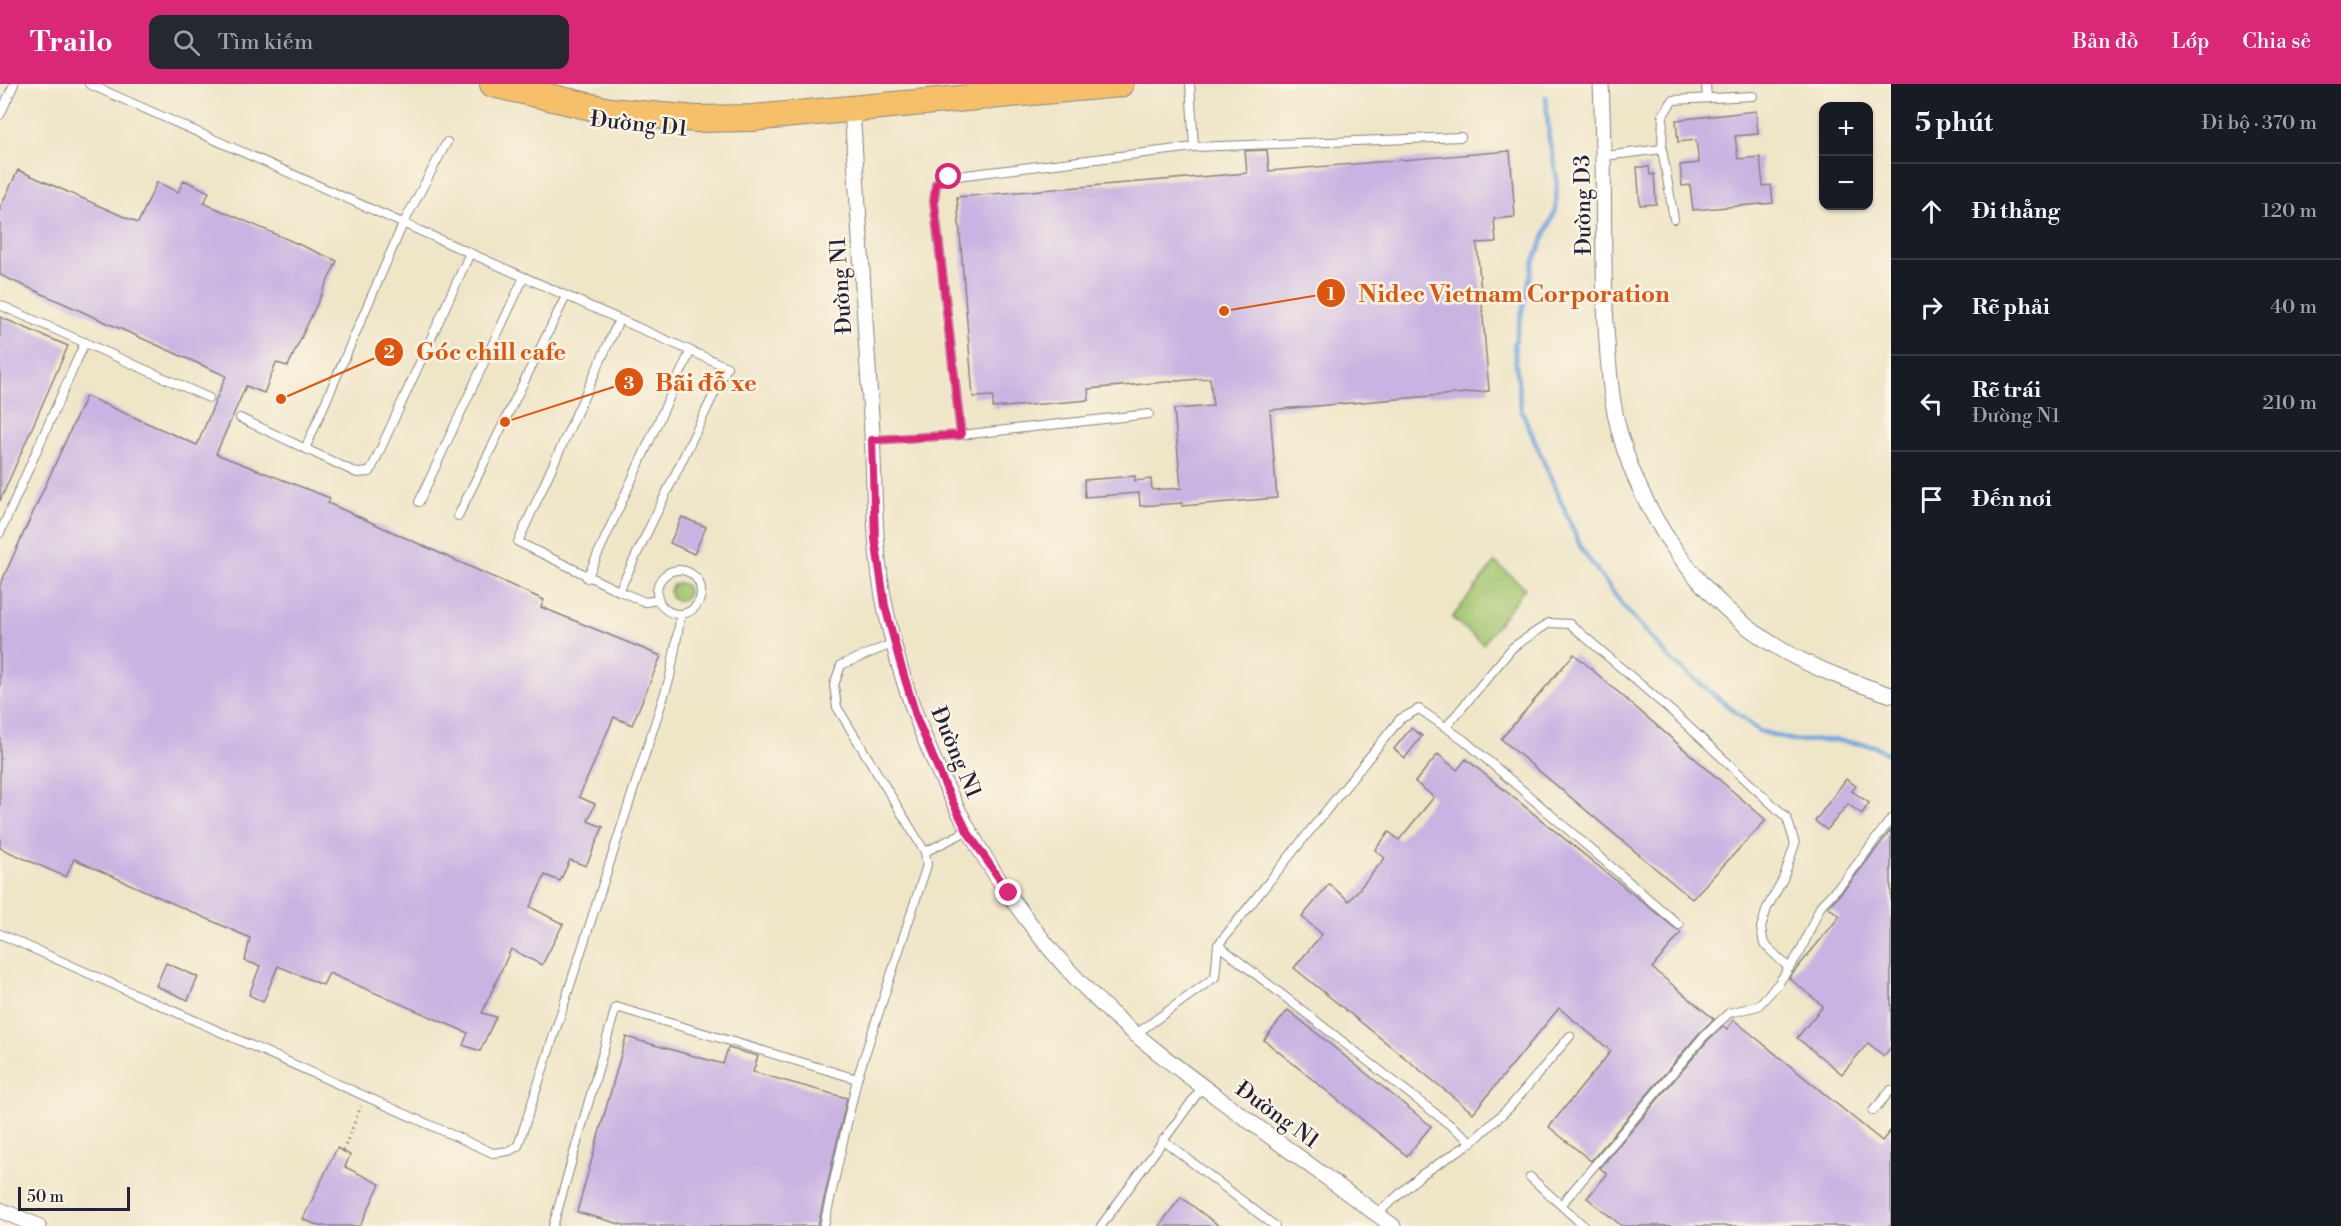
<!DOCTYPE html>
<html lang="vi">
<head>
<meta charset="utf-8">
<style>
  :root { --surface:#171b24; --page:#242831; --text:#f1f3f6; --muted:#9ea1a6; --line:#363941; --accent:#db2777 }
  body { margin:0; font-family:"Libre Bodoni",serif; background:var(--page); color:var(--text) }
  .controls { position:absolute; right:18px; top:18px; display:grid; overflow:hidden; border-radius:12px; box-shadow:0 2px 4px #0004 }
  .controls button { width:54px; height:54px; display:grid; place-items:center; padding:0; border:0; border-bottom:2px solid var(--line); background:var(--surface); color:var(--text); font:30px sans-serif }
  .scale { position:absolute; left:18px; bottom:15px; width:112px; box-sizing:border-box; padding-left:6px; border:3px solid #22223b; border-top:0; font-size:16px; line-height:21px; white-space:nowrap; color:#22223b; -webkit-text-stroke:4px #fcf5e5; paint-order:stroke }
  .stop { position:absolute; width:18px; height:18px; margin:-14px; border:4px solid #db2777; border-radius:50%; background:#fff }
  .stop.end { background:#db2777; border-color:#fff; box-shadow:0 2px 6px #0008 }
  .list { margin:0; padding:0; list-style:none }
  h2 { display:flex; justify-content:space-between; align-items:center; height:78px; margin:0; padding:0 24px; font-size:26px }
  h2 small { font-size:20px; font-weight:400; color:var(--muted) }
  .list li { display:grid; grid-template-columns:39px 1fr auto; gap:18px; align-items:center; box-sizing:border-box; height:96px; padding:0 24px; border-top:2px solid var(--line) }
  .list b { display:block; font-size:22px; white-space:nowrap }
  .list p { margin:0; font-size:20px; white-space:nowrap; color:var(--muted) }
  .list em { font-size:20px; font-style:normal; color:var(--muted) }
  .icon { flex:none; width:33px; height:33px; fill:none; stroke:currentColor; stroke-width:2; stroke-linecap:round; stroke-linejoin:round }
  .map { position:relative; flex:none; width:1891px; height:1142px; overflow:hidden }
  header { display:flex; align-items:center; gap:36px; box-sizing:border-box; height:84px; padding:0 30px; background:var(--accent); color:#fff }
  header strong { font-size:28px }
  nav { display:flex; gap:33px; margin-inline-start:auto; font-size:21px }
  .search { width:420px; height:54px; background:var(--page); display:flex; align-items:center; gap:15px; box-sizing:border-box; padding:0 21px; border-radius:12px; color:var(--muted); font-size:22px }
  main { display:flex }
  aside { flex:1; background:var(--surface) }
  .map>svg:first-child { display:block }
</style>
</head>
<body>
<header>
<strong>Trailo</strong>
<div class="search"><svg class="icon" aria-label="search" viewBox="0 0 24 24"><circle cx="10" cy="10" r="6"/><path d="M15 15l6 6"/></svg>Tìm kiếm</div>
<nav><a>Bản đồ</a><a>Lớp</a><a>Chia sẻ</a></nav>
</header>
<main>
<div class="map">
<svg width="1891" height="1142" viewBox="0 0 1891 1142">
  <rect width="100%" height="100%" fill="#fcf5e5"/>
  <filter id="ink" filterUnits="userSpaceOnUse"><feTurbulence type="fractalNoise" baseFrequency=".0167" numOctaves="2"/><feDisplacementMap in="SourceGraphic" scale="12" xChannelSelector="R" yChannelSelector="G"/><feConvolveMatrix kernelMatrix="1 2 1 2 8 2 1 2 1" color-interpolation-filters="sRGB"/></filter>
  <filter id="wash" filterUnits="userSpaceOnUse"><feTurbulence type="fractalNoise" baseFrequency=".008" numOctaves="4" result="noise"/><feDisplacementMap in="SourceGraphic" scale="24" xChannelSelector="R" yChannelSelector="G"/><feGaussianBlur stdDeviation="1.35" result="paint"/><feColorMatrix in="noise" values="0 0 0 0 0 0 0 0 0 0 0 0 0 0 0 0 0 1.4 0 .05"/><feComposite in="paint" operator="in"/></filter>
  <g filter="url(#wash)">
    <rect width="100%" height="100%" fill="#efe5c7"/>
    <g fill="#a1c46d" stroke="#627354" stroke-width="1.5">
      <polygon points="1495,478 1525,504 1483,560 1452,534"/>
      <circle cx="679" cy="508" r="9"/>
    </g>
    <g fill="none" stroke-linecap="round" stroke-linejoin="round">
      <polyline stroke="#71a6de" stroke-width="4.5" points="1546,13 1549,55 1557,93 1556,125 1533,179 1514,262 1521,325 1582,466 1623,522 1671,576 1759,647 1796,657 1834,656 1875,662 1891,672"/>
    </g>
    <g id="blocks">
      <g fill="#c8b3e2">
        <polygon points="1756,27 1758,50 1735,52 1738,75 1760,73 1763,102 1771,101 1773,119 1693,126 1690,101 1682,102 1680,81 1699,79 1696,56 1678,58 1676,36"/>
        <polygon points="1267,66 1269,87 1510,67 1515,133 1494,135 1496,158 1477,159 1489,307 1270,326 1277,414 1182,422 1182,419 1140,422 1139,409 1085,413 1084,396 1135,392 1135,397 1151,395 1152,406 1181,404 1174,325 1213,322 1210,294 1088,305 1089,316 993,324 993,312 973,313 957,113 1247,89 1245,67"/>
        <polygon points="1637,83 1649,83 1650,91 1654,90 1656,120 1640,121"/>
        <polygon points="18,86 138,139 157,98 178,108 184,96 209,108 204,119 337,177 288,282 276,279 264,309 246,302 216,370 330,414 328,419 544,516 541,523 661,572 632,641 614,633 579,713 595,720 588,737 603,743 586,782 570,776 560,797 545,791 530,823 563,840 542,881 511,865 482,929 496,933 480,967 463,961 468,949 329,889 323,901 278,882 263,918 249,911 260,882 245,877 250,854 74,775 66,793 0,764 0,501 86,312 197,361 226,292 0,191 0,124"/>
        <polygon points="0,233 68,262 0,417"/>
        <polygon points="682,433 706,443 694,470 670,459"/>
        <polygon points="1574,570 1766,736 1692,815 1501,655"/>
        <polygon points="1411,644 1422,652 1405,674 1394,665"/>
        <polygon points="1438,670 1457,686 1466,675 1681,849 1652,884 1714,935 1700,948 1591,1077 1549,1043 1611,967 1559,924 1473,1029 1294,884 1322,850 1302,833 1329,800 1349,817 1385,774 1375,766 1389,748 1399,756 1434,713 1415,698"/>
        <polygon points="1846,695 1856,702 1852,707 1869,719 1862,730 1848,720 1827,746 1815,737"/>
        <polygon points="1891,746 1891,963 1884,972 1868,959 1842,990 1797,954 1823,922 1789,894 1840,832 1828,823 1849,800"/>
        <polygon points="166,879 198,893 188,916 156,902"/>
        <polygon points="1288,926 1431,1042 1407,1072 1264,956"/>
        <polygon points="1734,936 1882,1057 1891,1046 1891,1142 1622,1142 1587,1114 1607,1090 1600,1084 1708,956 1723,942 1727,945"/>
        <polygon points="626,953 723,980 728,964 758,972 753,988 847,1014 818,1142 627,1142 577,1128"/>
        <polygon points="337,1064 350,1071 345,1083 380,1100 360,1142 319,1142 303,1135"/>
        <polygon points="1181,1113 1219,1142 1159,1142"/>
      </g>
    </g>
  </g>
  <g filter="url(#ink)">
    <use href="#blocks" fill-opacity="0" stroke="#888481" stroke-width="1.5"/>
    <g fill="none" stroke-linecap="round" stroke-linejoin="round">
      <g stroke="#888481" stroke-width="10">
        <g id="lane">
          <polyline points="89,0 727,283 619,507"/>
          <polyline points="1190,0 1194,63"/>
          <polyline points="1706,0 1707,14"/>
          <polyline points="0,31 14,0"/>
          <polyline points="1662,65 1663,31 1673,16 1753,12"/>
          <polyline points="1605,72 1662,65 1674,135"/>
          <polyline points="0,221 209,314"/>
          <polyline points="619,236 518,458 619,507 645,518 659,516"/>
          <polyline points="240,334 357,389 370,388 470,169"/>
          <polyline points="961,351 934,117 936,100 949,93 1194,63 1461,53"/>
          <polyline points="872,356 961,351 1149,330"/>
          <polyline points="306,363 403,140 447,58"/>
          <polyline points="419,418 524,193"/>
          <polyline points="458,432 566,212"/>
          <polyline points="0,449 85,258"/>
          <circle cx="679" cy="508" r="22"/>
          <polyline points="587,494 690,268"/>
          <polyline points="1446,643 1513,563 1549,539 1570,540 1676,631 1787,734 1795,760 1783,795 1767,824 1761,844 1764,860 1789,884"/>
          <polyline points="925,768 967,747"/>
          <polyline points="0,850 493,1069 509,1067 518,1062 670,593 681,530"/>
          <polyline points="1218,861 1472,1058 1510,1023 1570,952"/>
          <polyline points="1136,950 1215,893 1218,861 1400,635 1419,625 1464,656 1679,841"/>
          <polyline points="1873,1027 1891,1006"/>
          <polyline points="1163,1056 1275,1142"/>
          <polyline points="1530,1093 1584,1142"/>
          <polyline points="1561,1121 1704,952 1729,929 1758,922 1778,900 1800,868 1821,821 1845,796 1891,735"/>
          <polyline points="1377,1130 1421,1091 1472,1058"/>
          <polyline points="553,1142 616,923 857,995"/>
          <polyline points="824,1142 857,995 927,781 925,768 837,623 834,601 841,581 894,559"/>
          <polyline points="1101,1142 1203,1002"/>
        </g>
      </g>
      <g stroke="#888481" stroke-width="17">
        <g id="street">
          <path d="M1601,0C1606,98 1600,197 1610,295C1620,402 1689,512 1782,566C1815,585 1855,599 1891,611"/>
          <path d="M852,23C858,132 865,241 872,349C875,407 873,464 885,522C915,673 998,824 1111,929C1151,965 1194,996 1237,1028C1289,1066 1341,1104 1393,1142"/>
          <polyline points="0,1126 38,1142"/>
        </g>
      </g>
      <g stroke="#888481" stroke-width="28">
        <polyline id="primary" points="493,0 609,27 696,35 752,34 1120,0"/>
      </g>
      <polyline stroke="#888481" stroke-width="3" stroke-dasharray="1.5 4.5" stroke-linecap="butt" points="343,1067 361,1022"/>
      <use href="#lane" stroke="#fff" stroke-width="8"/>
      <use href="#street" stroke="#fff" stroke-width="15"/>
      <use href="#primary" stroke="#f6c06b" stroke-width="26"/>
    </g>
  </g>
  <g fill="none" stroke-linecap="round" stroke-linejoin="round" filter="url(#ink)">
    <polyline stroke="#db2777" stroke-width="8" points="949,93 936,100 934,117 961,351 872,356 875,455 885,522 899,575 917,635 946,704 967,747 1009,809"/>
  </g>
  <g text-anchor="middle" stroke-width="5" stroke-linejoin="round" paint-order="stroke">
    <g font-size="22" fill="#22223b" stroke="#fcf5e5">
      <text transform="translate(639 39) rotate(6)" y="8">Đường D1</text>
      <text transform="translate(1582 121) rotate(-91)" y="8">Đường D3</text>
      <text transform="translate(840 202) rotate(-94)" y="8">Đường N1</text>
      <text transform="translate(957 668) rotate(67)" y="8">Đường N1</text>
      <text transform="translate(1278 1030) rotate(36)" y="8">Đường N1</text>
    </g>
  </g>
  <path fill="none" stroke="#de560e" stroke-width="2" d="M1224 227L1331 209M281 315L389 268M505 338L629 298"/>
  <g fill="#de560e" stroke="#fcf5e5" stroke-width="2">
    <circle cx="1224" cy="227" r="6"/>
    <circle cx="281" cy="315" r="6"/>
    <circle cx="505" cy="338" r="6"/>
    <circle cx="1331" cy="209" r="15"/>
    <circle cx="389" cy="268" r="15"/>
    <circle cx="629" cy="298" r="15"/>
  </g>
  <g font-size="18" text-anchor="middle" font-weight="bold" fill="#fff">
    <text x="1331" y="216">1</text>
    <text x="389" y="274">2</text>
    <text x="629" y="305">3</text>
  </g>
  <g font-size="24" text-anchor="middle" font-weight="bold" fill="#de560e" stroke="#fcf5e5" stroke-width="5" stroke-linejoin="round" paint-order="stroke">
    <text x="1514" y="218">Nidec Vietnam Corporation</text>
    <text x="491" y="276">Góc chill cafe</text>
    <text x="706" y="307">Bãi đỗ xe</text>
  </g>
</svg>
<div class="controls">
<button>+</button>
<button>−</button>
</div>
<div class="scale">50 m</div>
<div class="stop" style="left:949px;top:93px"></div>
<div class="stop end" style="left:1009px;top:809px"></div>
</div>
<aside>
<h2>5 phút<small>Đi bộ · 370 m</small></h2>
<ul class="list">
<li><svg class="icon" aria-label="ahead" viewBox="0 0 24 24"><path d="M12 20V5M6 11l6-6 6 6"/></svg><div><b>Đi thẳng</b></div><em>120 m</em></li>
<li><svg class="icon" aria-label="right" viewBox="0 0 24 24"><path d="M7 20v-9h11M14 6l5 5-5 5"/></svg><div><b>Rẽ phải</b></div><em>40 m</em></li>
<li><svg class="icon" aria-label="left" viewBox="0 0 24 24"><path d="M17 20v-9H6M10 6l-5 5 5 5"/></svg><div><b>Rẽ trái</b><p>Đường N1</p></div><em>210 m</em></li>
<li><svg class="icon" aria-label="arrive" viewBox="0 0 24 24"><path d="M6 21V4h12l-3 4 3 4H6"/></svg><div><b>Đến nơi</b></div></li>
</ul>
</aside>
</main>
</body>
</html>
